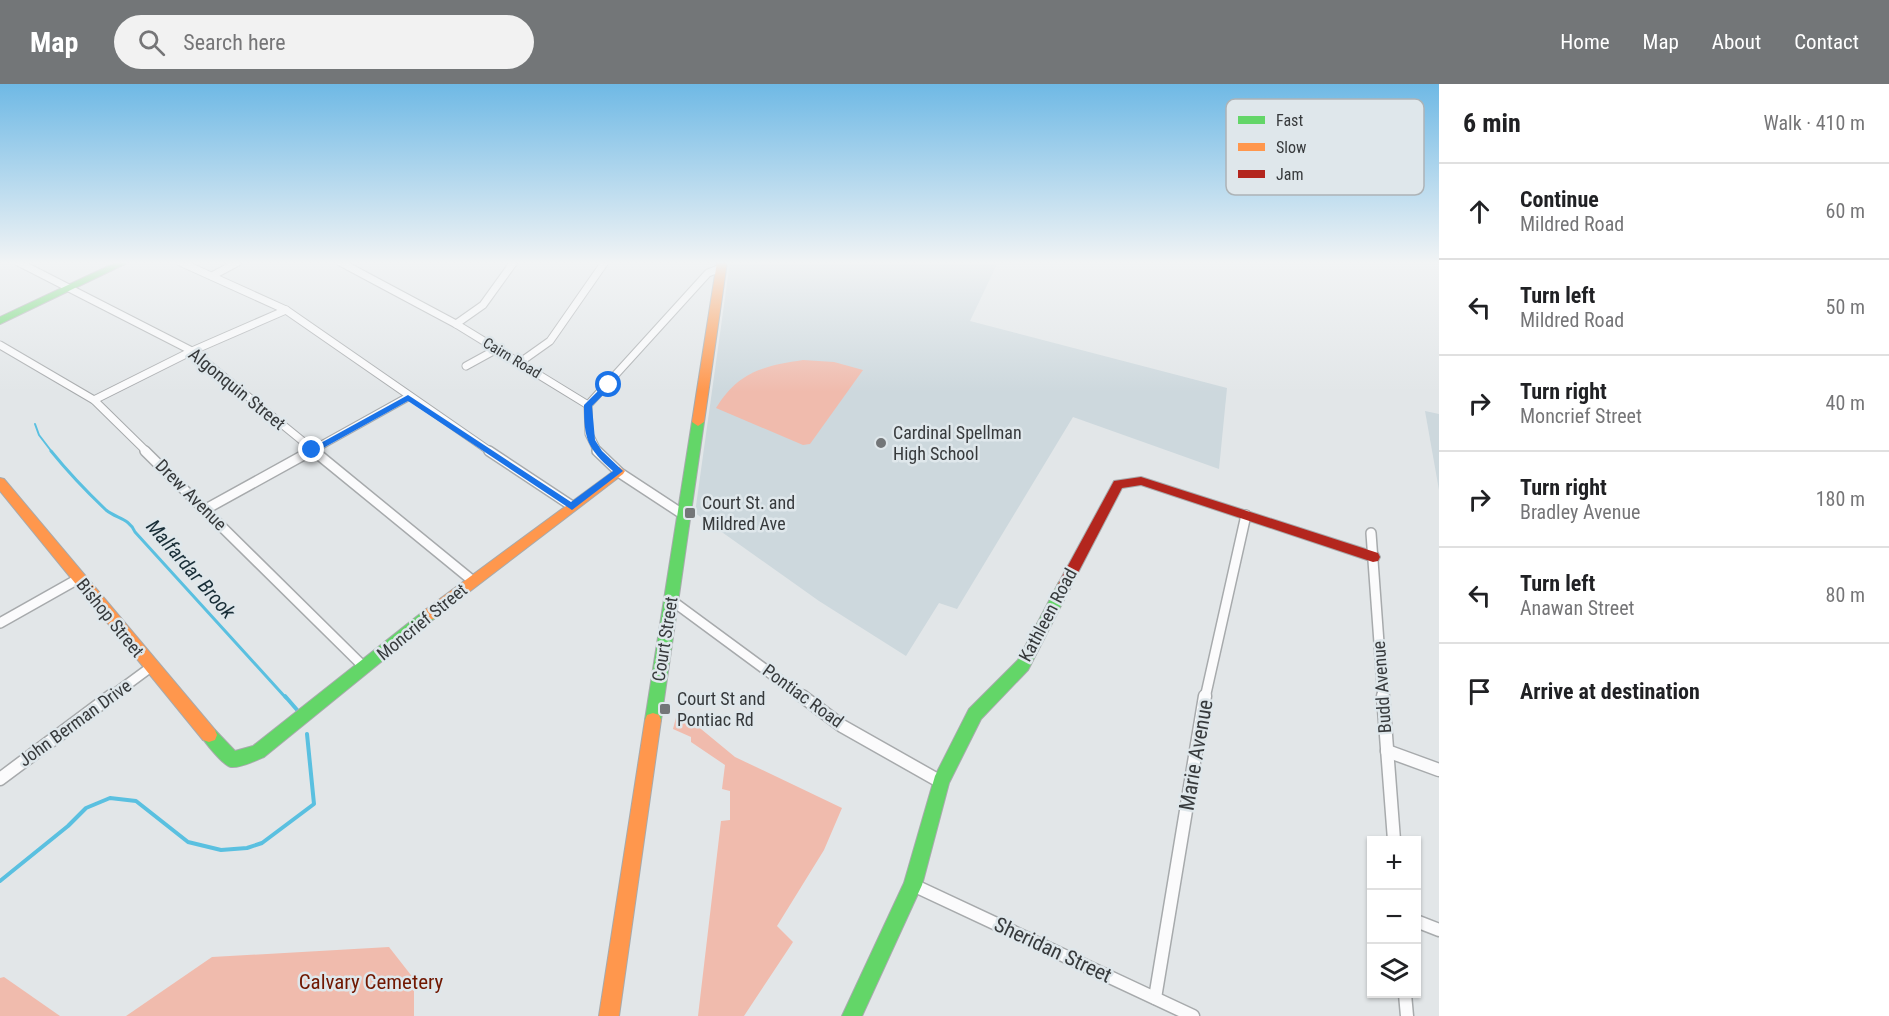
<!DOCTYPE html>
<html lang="en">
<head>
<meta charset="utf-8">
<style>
  :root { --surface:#fff; --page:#f2f2f2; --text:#202124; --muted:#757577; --line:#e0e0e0; --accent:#737678 }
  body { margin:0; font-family:"Roboto Condensed",sans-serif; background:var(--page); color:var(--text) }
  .controls { position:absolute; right:18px; bottom:18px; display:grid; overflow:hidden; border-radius:0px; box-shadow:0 2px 4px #0004 }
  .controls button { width:54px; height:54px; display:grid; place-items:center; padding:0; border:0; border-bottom:2px solid var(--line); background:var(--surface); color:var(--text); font:30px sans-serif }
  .stop { position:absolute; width:18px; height:18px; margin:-14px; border:4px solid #1a73e8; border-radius:50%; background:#fff }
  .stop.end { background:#1a73e8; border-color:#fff; box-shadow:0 2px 6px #0008 }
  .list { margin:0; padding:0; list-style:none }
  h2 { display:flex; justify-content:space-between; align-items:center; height:78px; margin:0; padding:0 24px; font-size:26px }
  h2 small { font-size:20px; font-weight:400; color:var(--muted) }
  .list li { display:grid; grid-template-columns:39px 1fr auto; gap:18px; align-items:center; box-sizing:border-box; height:96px; padding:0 24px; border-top:2px solid var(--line) }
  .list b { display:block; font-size:22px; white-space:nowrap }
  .list p { margin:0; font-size:20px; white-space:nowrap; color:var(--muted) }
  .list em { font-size:20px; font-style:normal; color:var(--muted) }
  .icon { flex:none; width:33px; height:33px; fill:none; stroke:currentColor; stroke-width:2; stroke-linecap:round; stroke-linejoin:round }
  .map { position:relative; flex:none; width:1439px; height:932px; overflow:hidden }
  header { display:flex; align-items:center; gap:36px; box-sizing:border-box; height:84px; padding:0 30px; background:var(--accent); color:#fff }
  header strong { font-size:28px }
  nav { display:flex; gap:33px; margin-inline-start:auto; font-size:21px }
  .search { width:420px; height:54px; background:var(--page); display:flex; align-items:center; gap:15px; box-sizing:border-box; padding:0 21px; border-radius:33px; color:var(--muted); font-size:22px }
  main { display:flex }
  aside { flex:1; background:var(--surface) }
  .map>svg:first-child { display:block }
</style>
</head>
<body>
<header>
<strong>Map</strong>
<div class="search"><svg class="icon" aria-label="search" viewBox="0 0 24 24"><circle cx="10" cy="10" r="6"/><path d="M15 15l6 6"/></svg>Search here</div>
<nav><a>Home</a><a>Map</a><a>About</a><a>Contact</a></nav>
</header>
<main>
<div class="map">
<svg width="1439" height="932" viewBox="0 0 1439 932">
  <rect width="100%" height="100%" fill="#e2e6e8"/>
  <g fill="#cdd8dd">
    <polygon points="730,178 998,178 970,237 1227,304 1219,385 1073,333 957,525 939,519 906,572 819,517 695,429"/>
    <polygon points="1425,327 1439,330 1439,406"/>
  </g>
  <g fill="#f0bbad">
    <path d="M803,276L834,278L863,286L810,360L803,361L716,324C738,288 763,282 803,276Z"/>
    <polygon points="678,626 735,673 842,724 824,766 777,842 793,858 744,932 698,932 721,737 730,736 730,707 722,705 725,681 691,658 691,653 673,645"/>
    <polygon points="389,863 414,895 414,932 126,932 212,873"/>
    <polygon points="4,893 60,932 0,932 0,894"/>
  </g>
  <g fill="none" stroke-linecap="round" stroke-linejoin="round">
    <polyline stroke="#5ac0e0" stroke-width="2" points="35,340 39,351 52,368"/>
    <path stroke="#5ac0e0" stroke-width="3" d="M51,367C68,388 86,407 106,426C117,435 129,434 135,448L286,614"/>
    <g stroke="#5ac0e0" stroke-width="4">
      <polyline points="285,612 298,627"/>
      <polyline points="0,797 68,742 86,724 110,714 136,717 188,758 221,766 247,764 262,759 314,720 307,650"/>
    </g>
    <g stroke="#a7aaac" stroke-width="9">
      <g id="street-far2">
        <polyline points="18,178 192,267 316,368"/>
        <polyline points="180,178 286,226 491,368"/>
        <polyline points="340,178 456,240 588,321"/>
        <polyline points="212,192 238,178"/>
        <polyline points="456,240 483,221 514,178"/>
        <polyline points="0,261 94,316 147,368"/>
        <polyline points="519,279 550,257 605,178"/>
        <polyline points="466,282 497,265"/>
        <polyline points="94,316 192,267 286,226"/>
        <polyline points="309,368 408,313"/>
        <polyline points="598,368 589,350 588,321 708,189 721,184"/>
      </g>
    </g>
    <g stroke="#a7aaac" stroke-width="12">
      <g id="street-far1">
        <polyline points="145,367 365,584"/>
        <polyline points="314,367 473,497"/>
        <polyline points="489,367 572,422"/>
        <polyline points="597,367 620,389 684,431"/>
        <polyline points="206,425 311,367"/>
        <polyline points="1371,449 1383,614"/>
        <polyline points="671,516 804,614"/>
        <polyline points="0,539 78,495"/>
        <polyline points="109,614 151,583"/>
        <polyline points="1205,614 1246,431"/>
      </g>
    </g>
    <g stroke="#a7aaac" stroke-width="15">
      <g id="street">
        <polyline points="802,612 842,642 941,698"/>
        <polyline points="1383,612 1394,756"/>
        <polyline points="1387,667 1439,686"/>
        <polyline points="0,695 111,612"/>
        <polyline points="913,801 1193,932"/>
        <polyline points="1416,837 1439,846"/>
        <polyline points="1405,910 1407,932"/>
        <polyline points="1155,914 1205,612"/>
      </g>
    </g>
    <g stroke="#a7aaac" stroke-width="2">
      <g id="fast">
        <polygon points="117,178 129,178 0,240 0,233"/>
        <polygon points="698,334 704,338 661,636 659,641 653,643 647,641 645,636 692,338"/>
        <polygon points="1064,497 1069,498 1071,502 1028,586 981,635 949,699 922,801 862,932 842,932 904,799 935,692 969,625 1018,576 1059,498"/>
        <path d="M430,524L435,526L437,530L435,534L264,673C255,677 240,684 231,683C224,682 204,658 201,651L203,646L209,644L215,646L235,667L253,662L425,526Z"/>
      </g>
    </g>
    <g stroke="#a7aaac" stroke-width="2">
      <g id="slow">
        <polygon points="717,178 727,178 704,338 698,342 692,338"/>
        <polygon points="619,383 625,387 623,390 435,534 430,536 425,534 423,530 425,526"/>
        <polygon points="0,394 4,395 215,646 217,651 215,656 209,658 203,656 0,407"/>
        <polygon points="653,629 659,631 661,636 619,932 599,932 645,636 647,631"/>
      </g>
    </g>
    <g stroke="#a7aaac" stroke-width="2">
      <polygon id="jam" points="1141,393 1378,469 1380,473 1378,477 1373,478 1141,401 1122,404 1069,506 1059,506 1057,502 1114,397"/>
    </g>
    <use href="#street-far2" stroke="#fbfbfc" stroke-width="7"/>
    <use href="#street-far1" stroke="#fbfbfc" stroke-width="9"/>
    <use href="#street" stroke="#fbfbfc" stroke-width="12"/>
    <use href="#fast" fill="#63d668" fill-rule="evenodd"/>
    <use href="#slow" fill="#ff974d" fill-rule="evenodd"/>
    <use href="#jam" fill="#b3261e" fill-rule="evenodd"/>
  </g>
  <linearGradient id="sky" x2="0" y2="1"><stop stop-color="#6fb9e5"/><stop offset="0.58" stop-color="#f2f4f5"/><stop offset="1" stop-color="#f2f4f5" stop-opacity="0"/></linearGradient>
  <rect width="1439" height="308" fill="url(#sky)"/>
  <path fill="#1a73e8" d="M606,299L613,301L592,322L595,356L602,367L623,387L572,426L408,317L316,368L308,366L408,311L571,418L613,387C587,364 584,355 584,321Z"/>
  <g fill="#737678" stroke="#dfe7eb" stroke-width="2">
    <circle cx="881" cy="359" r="6"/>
    <rect x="684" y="423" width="12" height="12" rx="3"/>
    <rect x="659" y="619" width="12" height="12" rx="3"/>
  </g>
  <g text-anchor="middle" stroke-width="5" stroke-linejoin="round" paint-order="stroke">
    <g font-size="15" fill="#373a3c" stroke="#dfe7eb">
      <text transform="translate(512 274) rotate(31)" y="5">Cairn Road</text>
    </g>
    <g font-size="18" fill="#373a3c" stroke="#dfe7eb">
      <text transform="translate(237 305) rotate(39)" y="6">Algonquin Street</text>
      <text transform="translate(191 411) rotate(45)" y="6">Drew Avenue</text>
      <text transform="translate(1048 531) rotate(-62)" y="6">Kathleen Road</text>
      <text transform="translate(110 534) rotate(51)" y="6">Bishop Street</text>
      <text transform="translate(422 538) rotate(-39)" y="6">Moncrief Street</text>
      <text transform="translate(665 555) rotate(-81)" y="6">Court Street</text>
      <text transform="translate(1382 603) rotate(-94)" y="6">Budd Avenue</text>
      <text transform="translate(803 612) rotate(36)" y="6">Pontiac Road</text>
      <text transform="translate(75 639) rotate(-36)" y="6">John Berman Drive</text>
    </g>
    <g font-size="18" fill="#373a3c" stroke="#dfe7eb" text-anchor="start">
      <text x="893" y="355">Cardinal Spellman<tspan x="893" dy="21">High School</tspan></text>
      <text x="702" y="425">Court St. and<tspan x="702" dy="21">Mildred Ave</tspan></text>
      <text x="677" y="621">Court St and<tspan x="677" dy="21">Pontiac Rd</tspan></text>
    </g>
    <g font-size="20" font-style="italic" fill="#192e37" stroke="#dfe7eb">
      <text transform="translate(191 485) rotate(49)" y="7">Malfardar Brook</text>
    </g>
    <g font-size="21" fill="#373a3c" stroke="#dfe7eb">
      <text transform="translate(1196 671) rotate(-80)" y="7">Marie Avenue</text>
      <text transform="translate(1053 866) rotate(25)" y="7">Sheridan Street</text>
    </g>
    <g font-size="21" fill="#701700" stroke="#dfe7eb">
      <text x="371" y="905">Calvary Cemetery</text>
    </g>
  </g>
  <rect x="1226" y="15" width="198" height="96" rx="9" fill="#dfe7eb" stroke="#adb3b6" stroke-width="1.5"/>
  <rect x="1238" y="32" width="27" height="8" fill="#63d668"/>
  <rect x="1238" y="59" width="27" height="8" fill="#ff974d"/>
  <rect x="1238" y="86" width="27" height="8" fill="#b3261e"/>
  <g font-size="16" fill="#373a3c">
    <text x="1276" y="42">Fast</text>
    <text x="1276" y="69">Slow</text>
    <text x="1276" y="96">Jam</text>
  </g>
</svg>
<div class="controls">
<button>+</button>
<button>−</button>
<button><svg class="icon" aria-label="layers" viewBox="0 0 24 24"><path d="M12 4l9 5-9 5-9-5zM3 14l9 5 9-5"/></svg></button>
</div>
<div class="stop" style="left:609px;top:301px"></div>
<div class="stop end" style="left:312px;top:366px"></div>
</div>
<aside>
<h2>6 min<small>Walk · 410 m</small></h2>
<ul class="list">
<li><svg class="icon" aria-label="ahead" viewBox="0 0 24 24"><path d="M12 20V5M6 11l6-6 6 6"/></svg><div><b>Continue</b><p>Mildred Road</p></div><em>60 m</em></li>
<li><svg class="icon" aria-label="left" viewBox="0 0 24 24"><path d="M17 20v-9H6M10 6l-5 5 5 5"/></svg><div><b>Turn left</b><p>Mildred Road</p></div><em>50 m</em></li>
<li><svg class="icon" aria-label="right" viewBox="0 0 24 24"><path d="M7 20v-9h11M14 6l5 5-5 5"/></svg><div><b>Turn right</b><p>Moncrief Street</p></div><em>40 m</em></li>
<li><svg class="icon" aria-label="right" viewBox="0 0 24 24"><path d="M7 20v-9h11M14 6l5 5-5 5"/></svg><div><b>Turn right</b><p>Bradley Avenue</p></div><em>180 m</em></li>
<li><svg class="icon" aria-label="left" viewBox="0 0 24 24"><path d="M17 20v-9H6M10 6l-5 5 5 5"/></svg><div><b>Turn left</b><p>Anawan Street</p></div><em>80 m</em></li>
<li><svg class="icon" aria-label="arrive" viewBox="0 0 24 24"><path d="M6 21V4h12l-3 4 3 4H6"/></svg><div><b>Arrive at destination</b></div></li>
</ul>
</aside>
</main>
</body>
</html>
